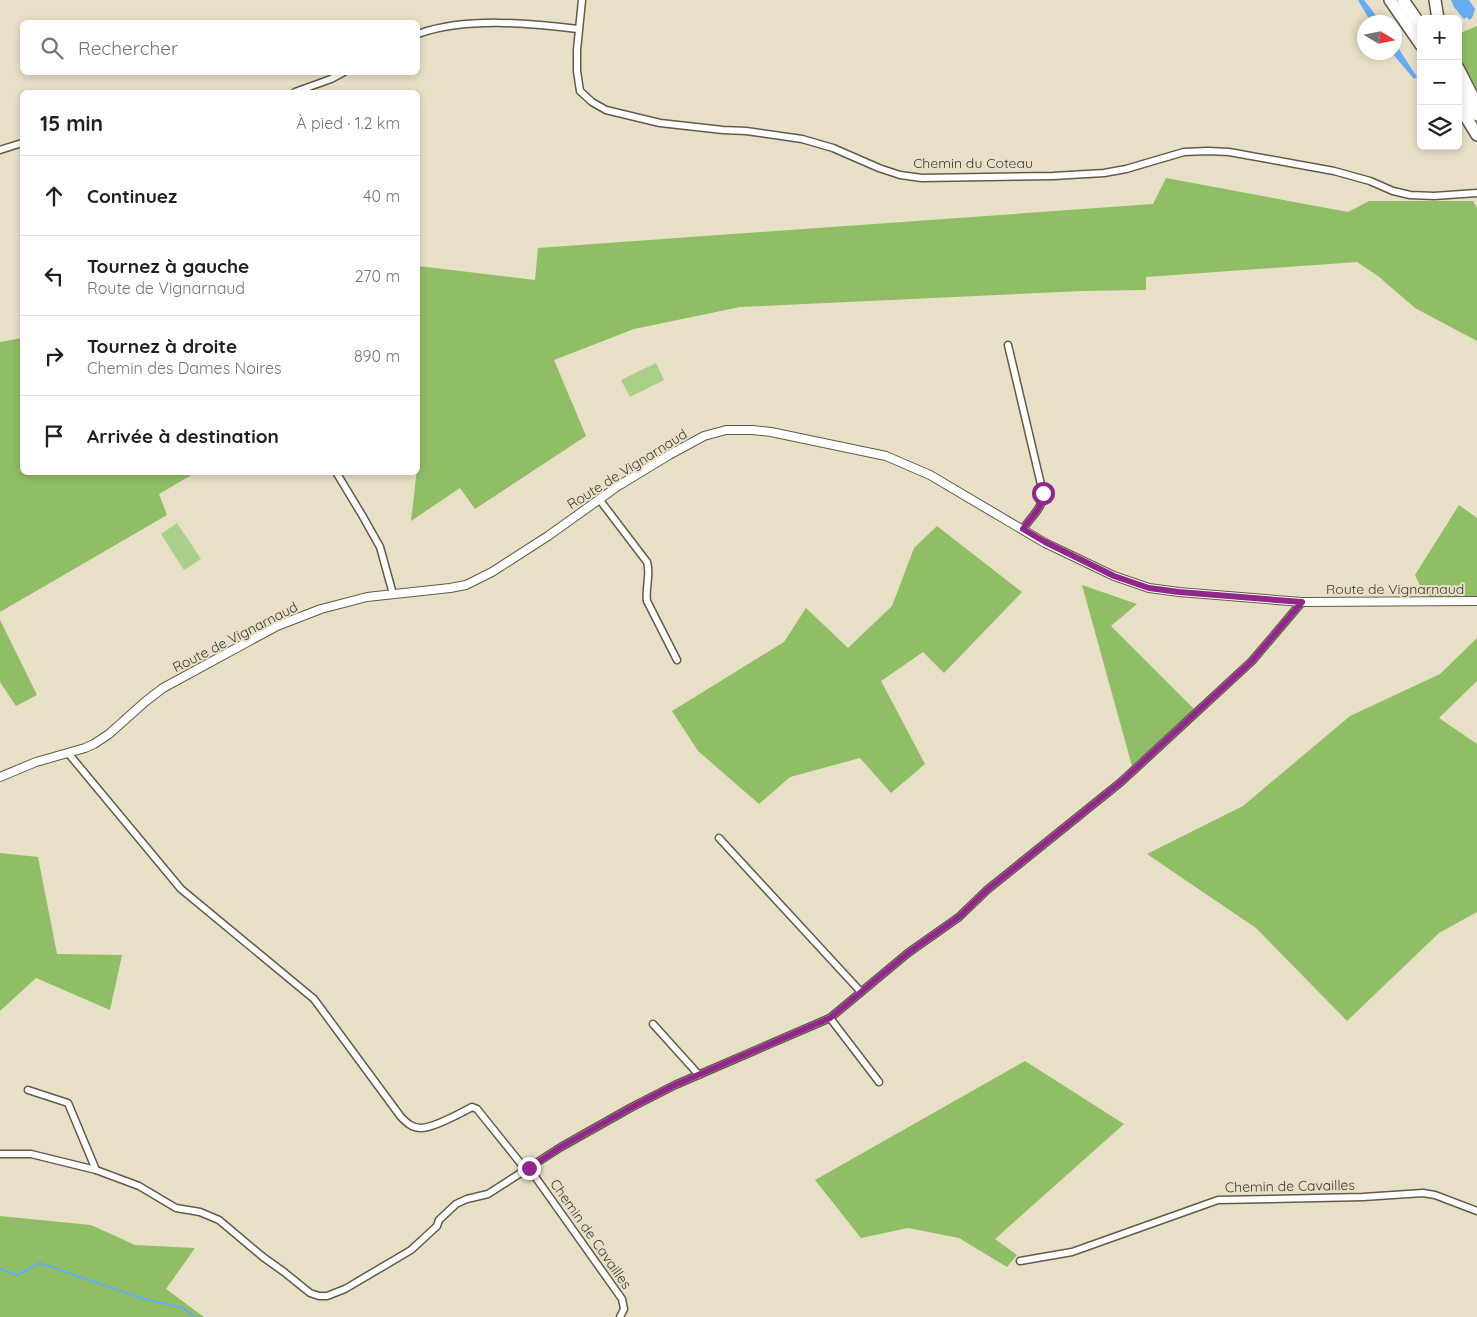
<!DOCTYPE html>
<html lang="fr">
<head>
<meta charset="utf-8">
<style>
  :root { --surface:#fff; --page:#f6f6f6; --text:#202124; --muted:#757577; --line:#e0e0e0 }
  body { margin:0; font-family:Quicksand,sans-serif; background:var(--page); color:var(--text) }
  .controls { position:absolute; right:15px; top:15px; display:grid; overflow:hidden; border-radius:8px; box-shadow:0 2px 8px #0003 }
  .controls button { width:45px; height:45px; display:grid; place-items:center; padding:0; border:0; border-bottom:1px solid var(--line); background:var(--surface); color:var(--text); font:25px sans-serif }
  .compass { position:absolute; left:1357px; top:15px; width:45px; height:45px; border-radius:50%; background:var(--surface); box-shadow:0 2px 8px #0003; rotate:100deg }
  .stop { position:absolute; width:15px; height:15px; margin:-11px; border:4px solid #91278b; border-radius:50%; background:#fff }
  .stop.end { background:#91278b; border-color:#fff; box-shadow:0 1px 5px #0008 }
  .list { margin:0; padding:0; list-style:none }
  h2 { display:flex; justify-content:space-between; align-items:center; height:65px; margin:0; padding:0 20px; font-size:21px }
  h2 small { font-size:16px; font-weight:400; color:var(--muted) }
  .list li { display:grid; grid-template-columns:32px 1fr auto; gap:15px; align-items:center; box-sizing:border-box; height:80px; padding:0 20px; border-top:1px solid var(--line) }
  .list b { display:block; font-size:19px; white-space:nowrap }
  .list p { margin:0; font-size:16px; white-space:nowrap; color:var(--muted) }
  .list em { font-size:16px; font-style:normal; color:var(--muted) }
  .icon { flex:none; width:28px; height:28px; fill:none; stroke:currentColor; stroke-width:2; stroke-linecap:round; stroke-linejoin:round }
  .map { position:relative; flex:none; width:1477px; height:1317px; overflow:hidden }
  .search { position:absolute; background:var(--surface); box-shadow:0 2px 8px #0003; left:20px; top:20px; width:400px; height:55px; display:flex; align-items:center; gap:12px; box-sizing:border-box; padding:0 18px; border-radius:8px; color:var(--muted); font-size:19px }
  .panel { position:absolute; background:var(--surface); box-shadow:0 2px 8px #0003; left:20px; top:90px; width:400px; height:385px; border-radius:8px }
  .map>svg:first-child { display:block }
</style>
</head>
<body>
<div class="map">
<svg width="1477" height="1317" viewBox="0 0 1477 1317">
  <rect width="100%" height="100%" fill="#e8dfc7"/>
  <g fill="#a9cf88">
    <polygon points="656,363 664,380 630,397 621,380"/>
    <polygon points="177,523 201,559 184,570 161,534"/>
  </g>
  <g fill="#8fbe64">
    <polygon points="1477,26 1477,89 1458,55 1458,34"/>
    <polygon points="1166,178 1348,212 1369,201 1473,201 1477,208 1477,341 1415,308 1378,276 1357,262 1146,277 1146,290 1082,291 740,307 634,329 554,360 586,436 475,509 460,488 411,521 418,461 418,266 535,280 538,248 1153,204"/>
    <polygon points="22,338 22,472 195,473 159,494 167,515 0,612 0,342"/>
    <polygon points="1459,505 1477,518 1477,596 1440,598 1425,596 1415,575"/>
    <polygon points="937,526 1022,592 944,673 923,652 881,681 925,764 891,793 860,758 790,777 759,804 698,751 672,711 784,642 806,608 848,648 892,606 914,548"/>
    <polygon points="1082,585 1137,604 1111,626 1194,709 1132,766"/>
    <polygon points="0,620 37,695 16,706 0,682"/>
    <polygon points="1477,638 1477,681 1439,718 1477,744 1477,912 1439,933 1347,1021 1256,928 1147,854 1243,806 1350,716 1440,674"/>
    <polygon points="0,853 38,857 57,954 122,955 110,1010 36,978 0,1011"/>
    <polygon points="1025,1061 1124,1124 995,1239 1017,1255 1007,1267 959,1238 908,1228 861,1238 815,1180"/>
    <polygon points="0,1216 91,1225 135,1245 195,1248 166,1289 204,1317 0,1317"/>
  </g>
  <g fill="#65acf5">
    <polygon points="1358,0 1364,0 1381,22 1371,22"/>
    <polygon points="1451,0 1469,0 1475,9 1472,18 1469,20 1467,17 1464,19 1454,7"/>
    <polygon points="1395,43 1417,77 1414,79 1392,53 1394,52"/>
  </g>
  <g fill="none" stroke-linecap="round" stroke-linejoin="round">
    <polyline stroke="#65acf5" stroke-width="2" points="0,1269 17,1275 40,1263 141,1298 183,1308 195,1317"/>
    <g stroke="#635b47" stroke-width="9">
      <g id="minor">
        <polyline points="582,0 577,50 577,71 580,91 592,102 606,110 660,123 723,130 746,131 802,139 833,148 879,168 900,175 922,178 1053,176 1104,173 1126,169 1184,152 1208,151 1229,152 1334,171 1370,181 1393,191 1410,195 1434,196 1477,193"/>
        <path d="M418,34C465,17 529,23 578,29"/>
        <polyline points="295,92 331,79 344,72"/>
        <polyline points="0,150 22,143"/>
        <path d="M1008,345L1043,493C1044,507 1030,518 1023,529"/>
        <polyline points="336,472 362,515 380,547 393,594"/>
        <path d="M599,499L647,562C651,575 645,588 647,601L677,660"/>
        <path d="M68,753L181,889L314,999L401,1117C407,1123 412,1128 421,1128C432,1128 461,1113 472,1107L477,1109L526,1170"/>
        <polyline points="719,838 861,992"/>
        <polyline points="830,1018 879,1082"/>
        <polyline points="653,1024 699,1075"/>
        <polyline points="28,1090 68,1103 96,1170"/>
        <polyline points="0,1154 31,1154 96,1170 139,1186 176,1208 200,1212 219,1220 263,1257 284,1272 310,1293 319,1296 327,1296 345,1289 411,1250 437,1226 439,1220 456,1204 467,1199 488,1194 561,1147 632,1107 675,1085 830,1018 908,953 959,917 987,890 1121,782 1252,661 1302,602"/>
        <polyline points="529,1168 622,1299 624,1309 620,1317"/>
        <polyline points="1020,1261 1072,1252 1218,1200 1363,1197 1423,1193 1435,1195 1477,1211"/>
      </g>
    </g>
    <g stroke="#635b47" stroke-width="10">
      <polyline id="tertiary" points="0,777 36,762 85,748 94,744 109,734 146,701 163,688 277,626 321,609 367,597 450,588 466,585 492,572 548,536 618,486 669,455 704,436 726,430 752,430 771,432 886,456 930,475 1045,543 1114,576 1149,588 1179,592 1302,602 1477,601"/>
    </g>
    <g stroke="#635b47" stroke-width="14">
      <g id="motorway">
        <polyline points="1390,0 1421,45"/>
        <polyline points="1403,0 1421,26"/>
        <polyline points="1435,0 1438,19"/>
        <polyline points="1458,68 1477,105"/>
        <polyline points="1458,84 1477,115"/>
        <polyline points="1458,104 1477,135"/>
      </g>
    </g>
    <use href="#minor" stroke="#fff" stroke-width="6"/>
    <use href="#tertiary" stroke="#fff" stroke-width="8"/>
    <use href="#motorway" stroke="#fff" stroke-width="11"/>
  </g>
  <g fill="none" stroke-linecap="round" stroke-linejoin="round">
    <path stroke="#91278b" stroke-width="6" d="M529,1168L561,1147L632,1107L675,1085L830,1018L908,953L959,917L987,890L1121,782L1252,661L1302,602L1179,592L1149,588L1114,576L1045,542L1023,529C1030,518 1044,507 1043,493"/>
  </g>
  <g text-anchor="middle" stroke-width="4" stroke-linejoin="round" paint-order="stroke">
    <g font-size="14" fill="#3d3930" stroke="#e8dfc7">
      <text x="973" y="168">Chemin du Coteau</text>
      <text transform="translate(627 469) rotate(-32)" y="5">Route de Vignarnaud</text>
      <text x="1395" y="594">Route de Vignarnaud</text>
      <text transform="translate(235 637) rotate(-27)" y="5">Route de Vignarnaud</text>
      <text transform="translate(1290 1186) rotate(-1)" y="5">Chemin de Cavailles</text>
      <text transform="translate(591 1234) rotate(55)" y="5">Chemin de Cavailles</text>
    </g>
  </g>
</svg>
<div class="controls">
<button>+</button>
<button>−</button>
<button><svg class="icon" aria-label="layers" viewBox="0 0 24 24"><path d="M12 4l9 5-9 5-9-5zM3 14l9 5 9-5"/></svg></button>
</div>
<svg class="compass" viewBox="-18 -18 36 36"><path d="M0-13l5 13h-10z" fill="#e53935"/><path d="M0 13l5-13h-10z" fill="#757577"/></svg>
<div class="stop" style="left:1043px;top:493px"></div>
<div class="stop end" style="left:529px;top:1168px"></div>
<div class="search"><svg class="icon" aria-label="search" viewBox="0 0 24 24"><circle cx="10" cy="10" r="6"/><path d="M15 15l6 6"/></svg>Rechercher</div>
<section class="panel">
<h2>15 min<small>À pied · 1.2 km</small></h2>
<ul class="list">
<li><svg class="icon" aria-label="ahead" viewBox="0 0 24 24"><path d="M12 20V5M6 11l6-6 6 6"/></svg><div><b>Continuez</b></div><em>40 m</em></li>
<li><svg class="icon" aria-label="left" viewBox="0 0 24 24"><path d="M17 20v-9H6M10 6l-5 5 5 5"/></svg><div><b>Tournez à gauche</b><p>Route de Vignarnaud</p></div><em>270 m</em></li>
<li><svg class="icon" aria-label="right" viewBox="0 0 24 24"><path d="M7 20v-9h11M14 6l5 5-5 5"/></svg><div><b>Tournez à droite</b><p>Chemin des Dames Noires</p></div><em>890 m</em></li>
<li><svg class="icon" aria-label="arrive" viewBox="0 0 24 24"><path d="M6 21V4h12l-3 4 3 4H6"/></svg><div><b>Arrivée à destination</b></div></li>
</ul>
</section>
</div>
</body>
</html>
